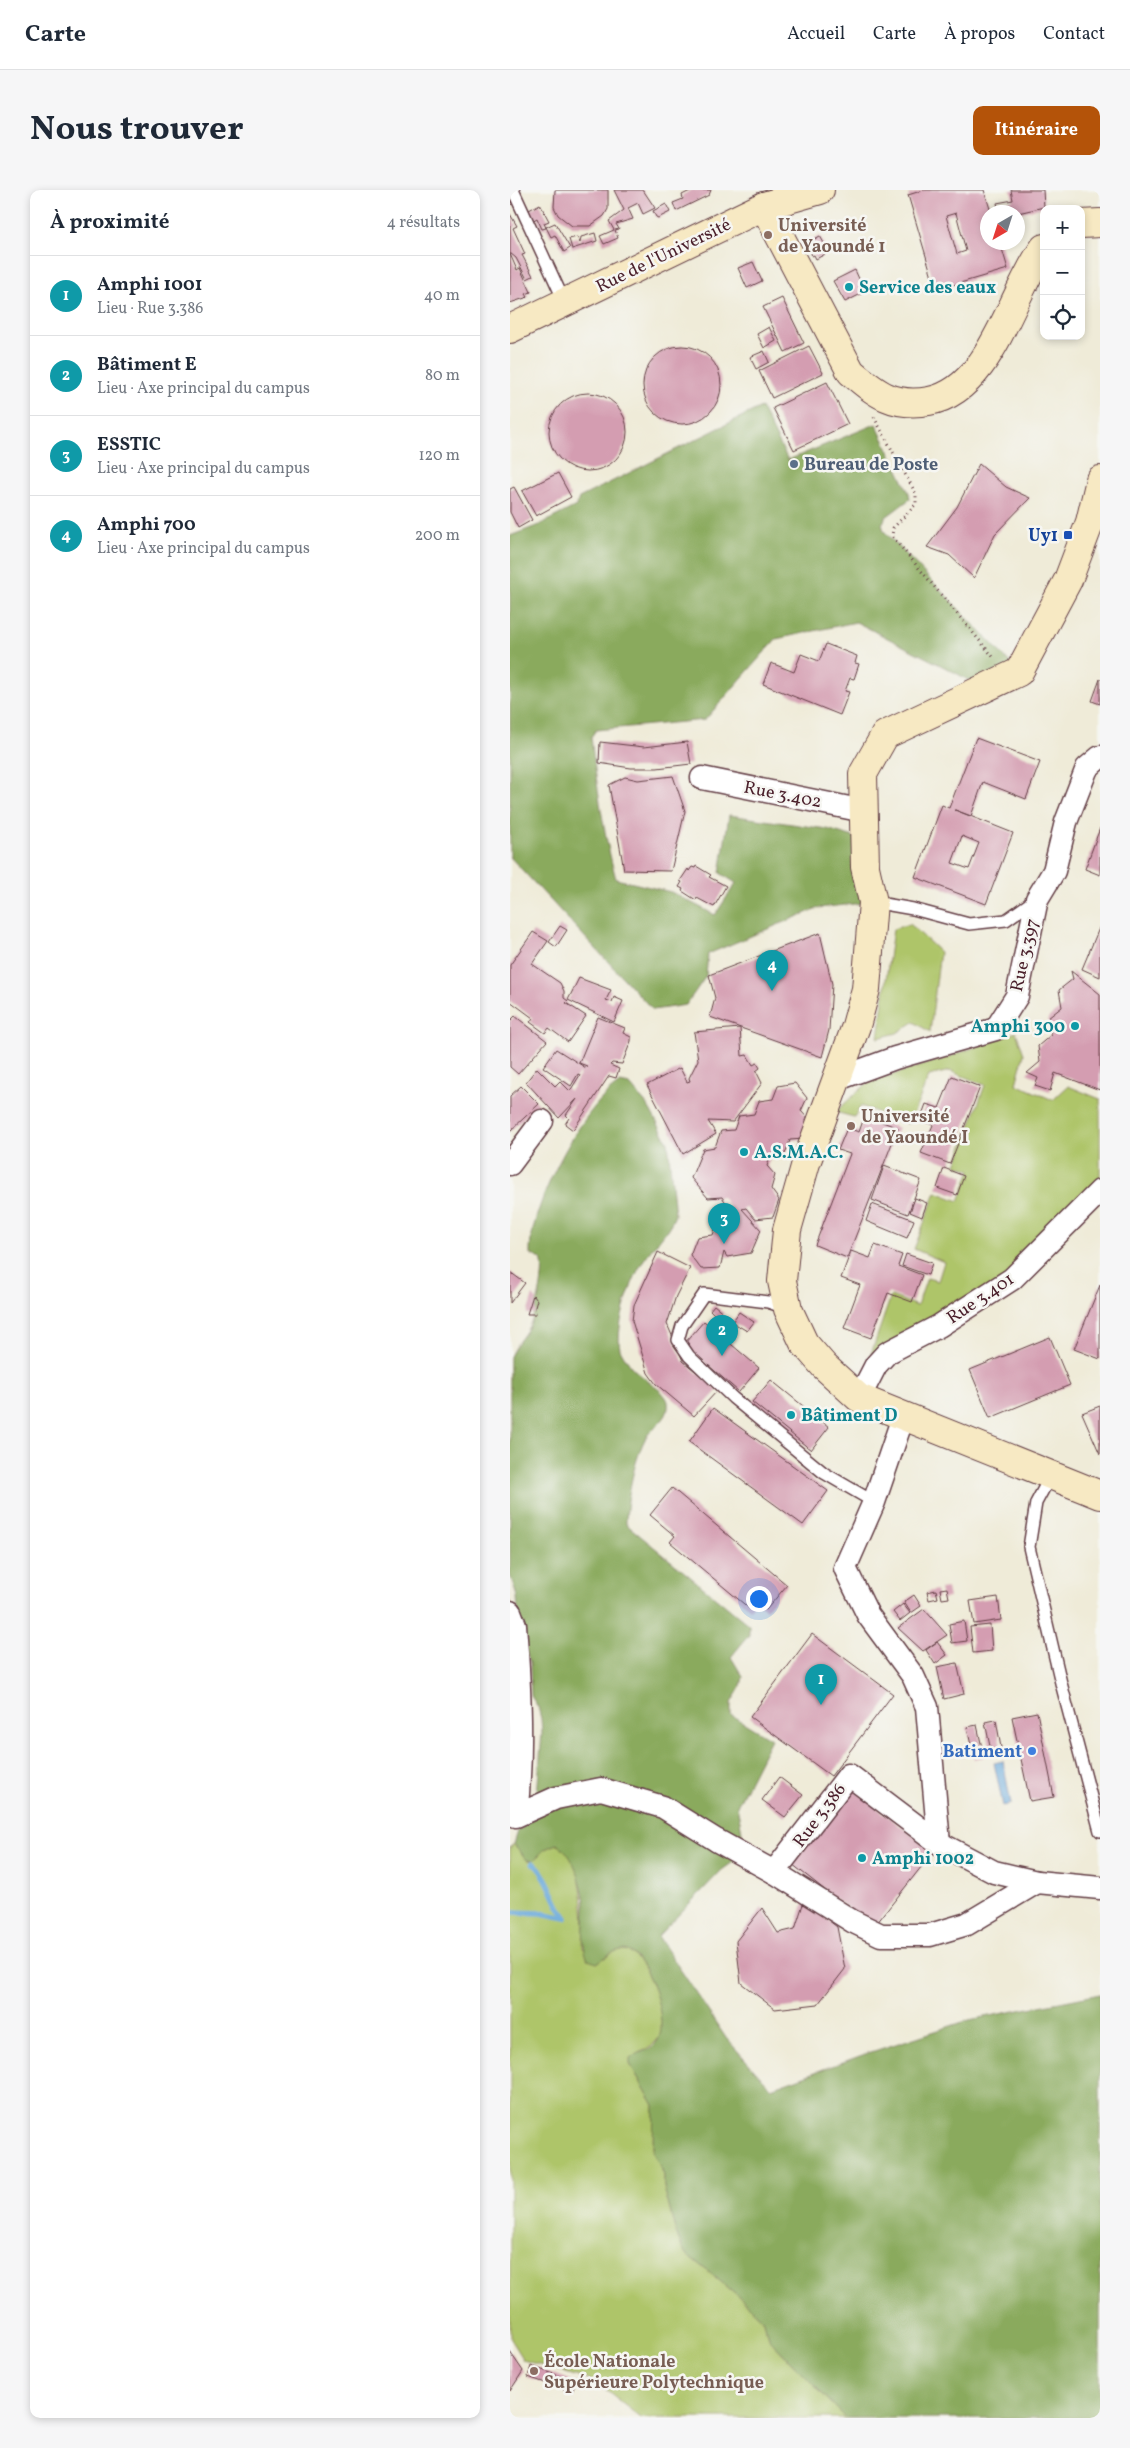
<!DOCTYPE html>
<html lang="fr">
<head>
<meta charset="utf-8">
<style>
  :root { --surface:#fff; --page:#f6f6f7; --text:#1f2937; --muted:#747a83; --line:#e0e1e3; --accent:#b45309 }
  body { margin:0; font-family:Vollkorn,serif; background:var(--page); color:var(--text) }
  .controls { position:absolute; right:15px; top:15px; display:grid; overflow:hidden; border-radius:10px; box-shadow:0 2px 8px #0003 }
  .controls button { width:45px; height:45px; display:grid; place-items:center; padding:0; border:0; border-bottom:1px solid var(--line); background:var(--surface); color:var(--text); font:25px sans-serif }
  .compass { position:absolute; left:470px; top:15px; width:45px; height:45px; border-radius:50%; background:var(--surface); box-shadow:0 2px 8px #0003; rotate:219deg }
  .you { position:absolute; left:248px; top:1408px; width:18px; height:18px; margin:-12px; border:4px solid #fff; border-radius:50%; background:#1a73e8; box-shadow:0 0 0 8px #1a73e833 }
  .badge { display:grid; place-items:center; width:32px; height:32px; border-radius:50%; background:var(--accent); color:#fff; font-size:16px; font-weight:700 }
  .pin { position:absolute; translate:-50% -41px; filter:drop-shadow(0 1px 2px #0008) }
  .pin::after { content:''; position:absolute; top:26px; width:18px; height:15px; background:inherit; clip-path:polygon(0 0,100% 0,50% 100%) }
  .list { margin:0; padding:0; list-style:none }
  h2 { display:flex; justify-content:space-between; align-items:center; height:65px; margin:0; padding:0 20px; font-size:21px }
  h2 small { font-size:16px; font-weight:400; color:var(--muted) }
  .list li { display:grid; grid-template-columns:32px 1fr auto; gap:15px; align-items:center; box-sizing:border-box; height:80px; padding:0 20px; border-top:1px solid var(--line) }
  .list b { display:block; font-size:19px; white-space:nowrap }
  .list p { margin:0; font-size:16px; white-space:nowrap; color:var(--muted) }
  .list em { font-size:16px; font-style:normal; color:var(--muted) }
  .icon { flex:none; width:28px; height:28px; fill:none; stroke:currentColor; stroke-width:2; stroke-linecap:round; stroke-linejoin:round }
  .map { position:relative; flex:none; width:590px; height:2228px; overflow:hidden; border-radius:10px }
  header { display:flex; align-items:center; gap:30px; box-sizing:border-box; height:70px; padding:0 25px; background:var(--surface); border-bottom:1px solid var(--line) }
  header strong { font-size:24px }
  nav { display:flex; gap:28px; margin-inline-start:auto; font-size:18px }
  .intro { display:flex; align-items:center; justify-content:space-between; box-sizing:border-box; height:120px; padding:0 30px }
  h1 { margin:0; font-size:35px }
  .button { padding:12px 22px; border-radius:10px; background:var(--accent); color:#fff; font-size:18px; font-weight:700 }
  main { display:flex; gap:30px; padding:0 30px }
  aside { flex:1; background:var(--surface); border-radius:10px; box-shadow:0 2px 8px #0003 }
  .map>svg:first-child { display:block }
</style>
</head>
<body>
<header>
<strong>Carte</strong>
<nav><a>Accueil</a><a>Carte</a><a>À propos</a><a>Contact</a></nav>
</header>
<div class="intro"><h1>Nous trouver</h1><a class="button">Itinéraire</a></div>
<main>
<aside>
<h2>À proximité<small>4 résultats</small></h2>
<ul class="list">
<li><span class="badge" style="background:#0f9aa8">1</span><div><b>Amphi 1001</b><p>Lieu · Rue 3.386</p></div><em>40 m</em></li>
<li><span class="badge" style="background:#0f9aa8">2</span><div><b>Bâtiment E</b><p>Lieu · Axe principal du campus</p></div><em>80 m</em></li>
<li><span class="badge" style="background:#0f9aa8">3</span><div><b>ESSTIC</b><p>Lieu · Axe principal du campus</p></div><em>120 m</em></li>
<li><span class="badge" style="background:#0f9aa8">4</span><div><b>Amphi 700</b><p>Lieu · Axe principal du campus</p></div><em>200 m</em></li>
</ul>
</aside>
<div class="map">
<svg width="590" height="2228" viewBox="0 0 590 2228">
  <rect width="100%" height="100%" fill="#f6f6f2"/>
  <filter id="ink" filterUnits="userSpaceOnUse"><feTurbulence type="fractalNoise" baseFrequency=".02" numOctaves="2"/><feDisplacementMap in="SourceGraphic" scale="10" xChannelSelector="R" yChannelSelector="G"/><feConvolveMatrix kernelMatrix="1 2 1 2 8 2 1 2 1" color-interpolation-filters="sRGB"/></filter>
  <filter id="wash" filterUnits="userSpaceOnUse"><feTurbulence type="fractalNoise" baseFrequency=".0096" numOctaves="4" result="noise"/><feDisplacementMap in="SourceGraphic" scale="20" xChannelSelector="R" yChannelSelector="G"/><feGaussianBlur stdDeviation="1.12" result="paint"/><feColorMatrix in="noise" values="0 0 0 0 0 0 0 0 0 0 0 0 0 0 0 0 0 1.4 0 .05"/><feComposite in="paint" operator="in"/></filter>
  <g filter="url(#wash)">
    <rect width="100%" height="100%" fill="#efebd8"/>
    <g fill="#aec569" stroke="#7c724a">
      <polygon points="400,734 430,762 420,842 404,832 387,843 368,848 383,739"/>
      <polygon points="506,842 514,864 506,894 543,910 558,896 590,909 590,1001 502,1089 377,1163 361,1164 381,1106 407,1116 417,1088 428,1091 434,1072 404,1059 426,1002 449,1011 461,980 446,975 475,895 440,881 419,886 399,934 351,916 344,927 325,922 359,892 433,869"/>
      <path d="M4,1654L17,1670H24L35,1659L46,1654C77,1666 74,1731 73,1758L87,1773C95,1768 104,1759 114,1760C135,1763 157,1825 151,1843C146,1859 127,1859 120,1874L144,1915L143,1962L154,1985V1997L166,2043L175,2063L225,2103L254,2130L258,2148L336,2228H131L85,2192L13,2170L0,2149V1657Z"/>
    </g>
    <g fill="#8aaa5d" stroke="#6a6444">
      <path d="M251,217L278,270L366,234L399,303L400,309L376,327L372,334L374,341L509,482L473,499L446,483L346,432L266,449L195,530L86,540L81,547C87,595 93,642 106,689L161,702L205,725L226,693L210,683L219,625L317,639L354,650L363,712L308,718L198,764L196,786L176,815L143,820L0,667V346L29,335L66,316L69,308Z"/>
      <path d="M110,893L120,895L138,916L158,952L165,1025C159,1041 145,1054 135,1068C122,1087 105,1136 110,1159C112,1163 115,1168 118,1172C125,1185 156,1200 158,1212C160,1230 145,1234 137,1246C125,1264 116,1313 116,1334L239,1435V1445L221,1467L233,1487L231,1496L221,1513V1525L261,1549L227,1616L232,1642L230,1667L212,1680L148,1746L216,1848L261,1898L358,1863L459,1830L590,1804V2228H336L258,2148L254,2130L225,2103L175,2063L166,2043L154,1997V1985L143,1962L144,1915L120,1874V1869C127,1862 140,1861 146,1853C162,1836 137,1763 114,1760C104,1759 95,1768 87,1773L78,1770C70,1752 75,1734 75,1715C74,1698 63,1660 46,1654L35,1659L24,1670H17L4,1654L8,1641L29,1623L27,1605L32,1542L31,1529L28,1517L21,1506L20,1473L9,1441L7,1406L0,1385V1167C5,1153 17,1144 22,1130C27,1118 36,1081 31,1069L20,1064C19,1018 71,917 110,893Z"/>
    </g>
    <polygon fill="#66a7da" stroke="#586382" points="493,1571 501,1614 493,1616 484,1573"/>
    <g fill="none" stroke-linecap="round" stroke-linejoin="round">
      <path stroke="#66a7da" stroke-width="5.5" d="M0,1722L31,1723L56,1728C43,1711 40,1687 23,1673"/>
    </g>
    <g id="blocks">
      <g fill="#d49db1" fill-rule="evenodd">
        <polygon points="45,0 98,0 98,19 94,26 80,36 62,36 48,25 44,17"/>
        <polygon points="104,0 133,0 145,18 133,24 128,13 118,18 123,29 106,34 109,39 105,40 108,48 94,54 90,46 104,40 99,31 114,20"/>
        <polygon points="182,0 201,0 199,5 166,21 163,13 173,9 172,5"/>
        <path d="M414,0H474L481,22H478V52H490L498,79L426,100L398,5ZM446,23L456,61L447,64L436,26Z"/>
        <polygon points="501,0 533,0 534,17 508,23 489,22 487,13 503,10"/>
        <polygon points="30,14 39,31 34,33 36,38 32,39 27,28 22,31 19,20"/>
        <polygon points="156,14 160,22 148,28 146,27 143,21"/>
        <polygon points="0,24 7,36 3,38 15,64 12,65 23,86 17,89 6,68 0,63"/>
        <polygon points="45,33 60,58 54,62 45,45 41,47 36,37"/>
        <polygon points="85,43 87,51 62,59 59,49 67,47 70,53 71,47"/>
        <polygon points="310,46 319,62 306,69 304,65 302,66 297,53"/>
        <polygon points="0,64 7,80 10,78 21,102 16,104 18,107 0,113"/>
        <polygon points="243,72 252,91 237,98 228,78"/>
        <polygon points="345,80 355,102 335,112 323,91"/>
        <polygon points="272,108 294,153 275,162 253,117"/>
        <polygon points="259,137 266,151 254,158 247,144"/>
        <polygon points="299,156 313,183 262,208 249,181"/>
        <circle cx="172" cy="195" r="39"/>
        <polygon points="254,161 259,172 246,179 240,167"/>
        <polygon points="317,192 338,234 284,260 263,218"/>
        <circle cx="78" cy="242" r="39"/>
        <polygon points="469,274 496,297 520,308 485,344 464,388 439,365 417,357 447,317"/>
        <polygon points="48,283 61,307 26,326 12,301"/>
        <polygon points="4,297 22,330 8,338 0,322 0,299"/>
        <polygon points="316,454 347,466 345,473 349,474 344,489 340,488 335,501 339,502 330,525 253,494 261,473 284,482 291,464 309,471"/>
        <polygon points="590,489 590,514 582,511"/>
        <path d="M466,548L530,572L516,609L473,592L461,626L445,620L503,643L476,714L405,687L432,615L439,618ZM452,646L469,653L459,679L442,673Z"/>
        <polygon points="90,552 134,557 177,552 181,574 147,578 121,578 89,573"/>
        <polygon points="163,586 175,621 161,681 114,680 99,595 115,587 128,590"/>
        <polygon points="590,638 590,685 575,679"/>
        <polygon points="186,676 201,685 199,687 216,696 204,717 187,708 186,710 172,701 173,699 169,697 172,692 170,691 178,679 179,681 182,677 185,678"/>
        <polygon points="50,736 57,740 46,757 39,752"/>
        <polygon points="590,736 590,787 572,779"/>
        <polygon points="23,742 38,751 22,774 50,793 54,801 54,808 58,811 56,813 76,826 58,852 39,838 35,843 20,832 23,828 0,811 0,775"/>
        <polygon points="310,743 322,794 319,840 312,867 200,827 205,808 199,785"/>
        <polygon points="561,781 590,804 590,900 545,883 540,901 525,896 528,888 517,883 530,872 528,856 541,845 538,828 552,817 549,800 563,789"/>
        <polygon points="69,788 101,800 96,810 102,812 104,807 113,811 104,832 58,810"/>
        <polygon points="5,826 37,851 8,884 0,877 0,831"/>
        <polygon points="88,827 115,838 113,843 121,847 121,851 112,874 102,873 100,875 109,879 106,888 99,886 63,940 55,934 59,928 56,925 67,909 49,928 16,892 27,878 45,896 50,891 60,901 70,885 68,884 61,896 33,877 46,859 76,878 77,876 69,873"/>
        <polygon points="230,838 232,866 237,865 243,875 247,873 250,878 246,881 252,893 223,932 198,931 206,944 173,964 137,895 170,878 177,892 180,891 179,888 188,870 184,842"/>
        <polygon points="442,886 470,897 440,974 411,963 423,935 410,930 416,914 429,918"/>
        <polygon points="285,893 297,908 291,921 301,932 294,949 280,950 275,964 261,965 257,976 265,985 261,999 269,1010 263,1027 245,1029 236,1018 232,1019 251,1040 241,1063 217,1067 214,1062 210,1078 191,1079 180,1065 187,1047 203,1045 210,1024 217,1023 219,1017 212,1007 198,1008 181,988 193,959 205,957 211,941 224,940 229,926 244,924 249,911 263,909 268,896"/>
        <polygon points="11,896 29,914 0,941 0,906"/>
        <polygon points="355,925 388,938 337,1068 305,1055 340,964 328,960 337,938 349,942"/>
        <polygon points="374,976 411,990 398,1024 362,1010"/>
        <polygon points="434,978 454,986 447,1005 427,998"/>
        <polygon points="405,1008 417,1013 412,1027 400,1022"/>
        <polygon points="362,1014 404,1030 397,1048 356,1031"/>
        <polygon points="365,1055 392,1065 388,1076 412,1085 402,1112 378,1103 361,1148 334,1138 350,1095 331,1088 341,1061 360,1068"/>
        <polygon points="148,1062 180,1078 166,1106 157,1134 173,1171 208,1200 184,1226 146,1194 138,1183 122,1131 124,1115"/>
        <polygon points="396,1064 422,1073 418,1085 392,1076"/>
        <polygon points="0,1082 15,1093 0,1113"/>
        <polygon points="590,1095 590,1169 564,1159"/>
        <polygon points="23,1105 27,1110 25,1117 26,1124 17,1124"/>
        <polygon points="204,1115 214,1123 209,1129 200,1120"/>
        <polygon points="229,1122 244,1132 237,1141 222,1132"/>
        <polygon points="194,1131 249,1178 229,1202 174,1154"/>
        <polygon points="540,1147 560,1195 480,1228 460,1180"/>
        <polygon points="261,1190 319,1237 301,1260 242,1212"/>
        <polygon points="590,1216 590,1264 572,1223"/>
        <polygon points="203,1218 318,1301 293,1335 179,1252"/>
        <polygon points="162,1298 277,1395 256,1420 247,1411 240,1419 160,1352 165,1346 140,1325"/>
        <polygon points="437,1398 439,1408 432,1409 430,1399"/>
        <polygon points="426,1400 428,1408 419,1410 417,1402"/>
        <polygon points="404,1405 411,1416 401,1423 394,1412"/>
        <polygon points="488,1407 491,1430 464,1434 460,1411"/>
        <polygon points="393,1414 400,1423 390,1431 383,1422"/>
        <polygon points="414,1419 437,1445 413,1461 388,1438"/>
        <polygon points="454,1431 457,1451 442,1453 439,1434"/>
        <polygon points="480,1435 482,1461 463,1463 460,1437"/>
        <polygon points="302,1444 383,1504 321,1586 240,1527"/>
        <polygon points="427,1452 437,1465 425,1474 416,1460"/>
        <polygon points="447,1473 454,1504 434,1509 427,1477"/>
        <polygon points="527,1522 544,1607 520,1611 502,1527"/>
        <polygon points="486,1530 492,1563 482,1566 475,1532"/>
        <polygon points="467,1535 474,1567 464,1569 457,1537"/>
        <polygon points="269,1587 293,1605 275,1627 252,1610"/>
        <polygon points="342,1598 423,1662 363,1738 282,1674"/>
        <polygon points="294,1711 327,1737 335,1779 308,1814 265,1819 231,1793 226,1751 252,1718 268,1743 285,1739"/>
        <polygon points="0,2162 13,2181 0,2201"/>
        <polygon points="21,2176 66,2192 62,2202 18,2187"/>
      </g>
    </g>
  </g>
  <g filter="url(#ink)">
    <use href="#blocks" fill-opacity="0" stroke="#633e45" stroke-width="1"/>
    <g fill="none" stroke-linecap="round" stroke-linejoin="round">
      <g stroke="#633e45" stroke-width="14">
        <g id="lane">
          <polyline points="3,0 55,113"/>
          <polyline points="363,712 403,719 459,734 496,730 526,709"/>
          <polyline points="276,1118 258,1112 194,1104 172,1136 168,1150 179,1166 223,1208 314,1283 364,1312"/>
          <polyline points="541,1285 526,1313 519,1357 551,1493 590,1641"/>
        </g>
      </g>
      <g stroke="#633e45" stroke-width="25">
        <g id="street">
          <polyline points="192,588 354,621"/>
          <polyline points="328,889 385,868 486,839 507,806 527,709 544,681 556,632 577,578 590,567"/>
          <polyline points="0,974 32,931"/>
          <polyline points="349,1208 366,1175 377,1163 429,1136 502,1089 590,1001"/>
          <path d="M0,1422L5,1435C10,1499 13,1561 6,1626L46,1608L91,1599L153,1617L206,1650L264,1682L339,1585L429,1653L417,1517L403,1486L358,1425L335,1378L364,1312L393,1227"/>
          <polyline points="429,1653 484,1682 527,1692 590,1698"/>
          <polyline points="264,1682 342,1731 371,1745 420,1745 457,1734 527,1692"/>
        </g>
      </g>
      <g stroke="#633e45" stroke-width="30">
        <g id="secondary">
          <path d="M254,16L341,182C367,204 383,217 419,211C481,200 500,105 534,58"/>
          <polyline points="571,34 590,33"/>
          <polyline points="0,139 254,16 310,0"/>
          <polyline points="590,290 580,332 558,390 509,482 375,545 353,584 355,677 363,712 356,799 346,836 296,973 277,1040 272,1091 278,1119 294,1153 314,1176 349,1208 590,1305"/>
        </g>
      </g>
      <polyline stroke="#633e45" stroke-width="3" stroke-dasharray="1 4" stroke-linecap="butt" points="364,227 406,304 406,314 383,338 382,346 485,469"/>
      <use href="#lane" stroke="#fff" stroke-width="11"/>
      <use href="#street" stroke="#fff" stroke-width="22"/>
      <use href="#secondary" stroke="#f7e9c3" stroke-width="28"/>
    </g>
  </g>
  <g fill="#8d6e63" stroke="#f6f6f2" stroke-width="2">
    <circle cx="258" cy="45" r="5"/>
    <circle cx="341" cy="936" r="5"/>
    <circle cx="24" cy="2181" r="5"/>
  </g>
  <g fill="#0f9aa8" stroke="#f6f6f2" stroke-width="2">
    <circle cx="339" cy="97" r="5"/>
    <circle cx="565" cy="836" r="5"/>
    <circle cx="234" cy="962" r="5"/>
    <circle cx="281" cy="1225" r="5"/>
    <circle cx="352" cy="1668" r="5"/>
  </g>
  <circle fill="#5c6f8a" stroke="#f6f6f2" stroke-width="2" cx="284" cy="274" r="5"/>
  <rect fill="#1a4fb4" stroke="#f6f6f2" stroke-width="2" x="553" y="340" width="10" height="10" rx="2.5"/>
  <circle fill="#3f7fe0" stroke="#f6f6f2" stroke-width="2" cx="522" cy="1561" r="5"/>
  <g text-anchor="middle" stroke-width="5" stroke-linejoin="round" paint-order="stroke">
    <g font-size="18" font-weight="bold" fill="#785e54" stroke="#f6f6f2" text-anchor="start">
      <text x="268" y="41">Université<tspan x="268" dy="21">de Yaoundé 1</tspan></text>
      <text x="351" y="932">Université<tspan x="351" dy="21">de Yaoundé I</tspan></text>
      <text x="34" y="2177">École Nationale<tspan x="34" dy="21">Supérieure Polytechnique</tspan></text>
    </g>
    <g font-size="18" fill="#4a1f2b" stroke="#f6f6f2">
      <text transform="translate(153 65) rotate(-26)" y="6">Rue de l'Université</text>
      <text transform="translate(273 604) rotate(11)" y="6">Rue 3.402</text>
      <text transform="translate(514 765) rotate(-77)" y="6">Rue 3.397</text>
      <text transform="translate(470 1108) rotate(-34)" y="6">Rue 3.401</text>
      <text transform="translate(309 1625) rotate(-53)" y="6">Rue 3.386</text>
    </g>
    <g font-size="18" font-weight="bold" fill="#0d838f" stroke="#f6f6f2" text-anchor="start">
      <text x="349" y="103">Service des eaux</text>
      <text x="555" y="842" text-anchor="end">Amphi 300</text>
      <text x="244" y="968">A.S.M.A.C.</text>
      <text x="291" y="1231">Bâtiment D</text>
      <text x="362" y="1674">Amphi 1002</text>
    </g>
    <g font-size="18" font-weight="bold" fill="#4e5e75" stroke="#f6f6f2" text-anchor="start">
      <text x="294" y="280">Bureau de Poste</text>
    </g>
    <g font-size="18" font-weight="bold" fill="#164399" stroke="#f6f6f2" text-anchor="end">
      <text x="548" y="351">Uy1</text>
    </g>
    <g font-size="18" font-weight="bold" fill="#366cbe" stroke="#f6f6f2" text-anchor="end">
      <text x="512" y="1567">Batiment</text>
    </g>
  </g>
</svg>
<div class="controls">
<button>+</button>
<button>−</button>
<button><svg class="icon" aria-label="locate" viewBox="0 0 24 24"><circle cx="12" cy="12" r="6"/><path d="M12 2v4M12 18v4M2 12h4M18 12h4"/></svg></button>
</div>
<svg class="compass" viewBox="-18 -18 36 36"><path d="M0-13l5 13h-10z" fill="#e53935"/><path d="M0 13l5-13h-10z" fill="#747a83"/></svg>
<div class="you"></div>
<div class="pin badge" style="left:311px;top:1515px;background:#0f9aa8">1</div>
<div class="pin badge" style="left:212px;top:1166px;background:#0f9aa8">2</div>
<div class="pin badge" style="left:214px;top:1054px;background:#0f9aa8">3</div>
<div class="pin badge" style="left:262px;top:801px;background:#0f9aa8">4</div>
</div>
</main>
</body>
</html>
